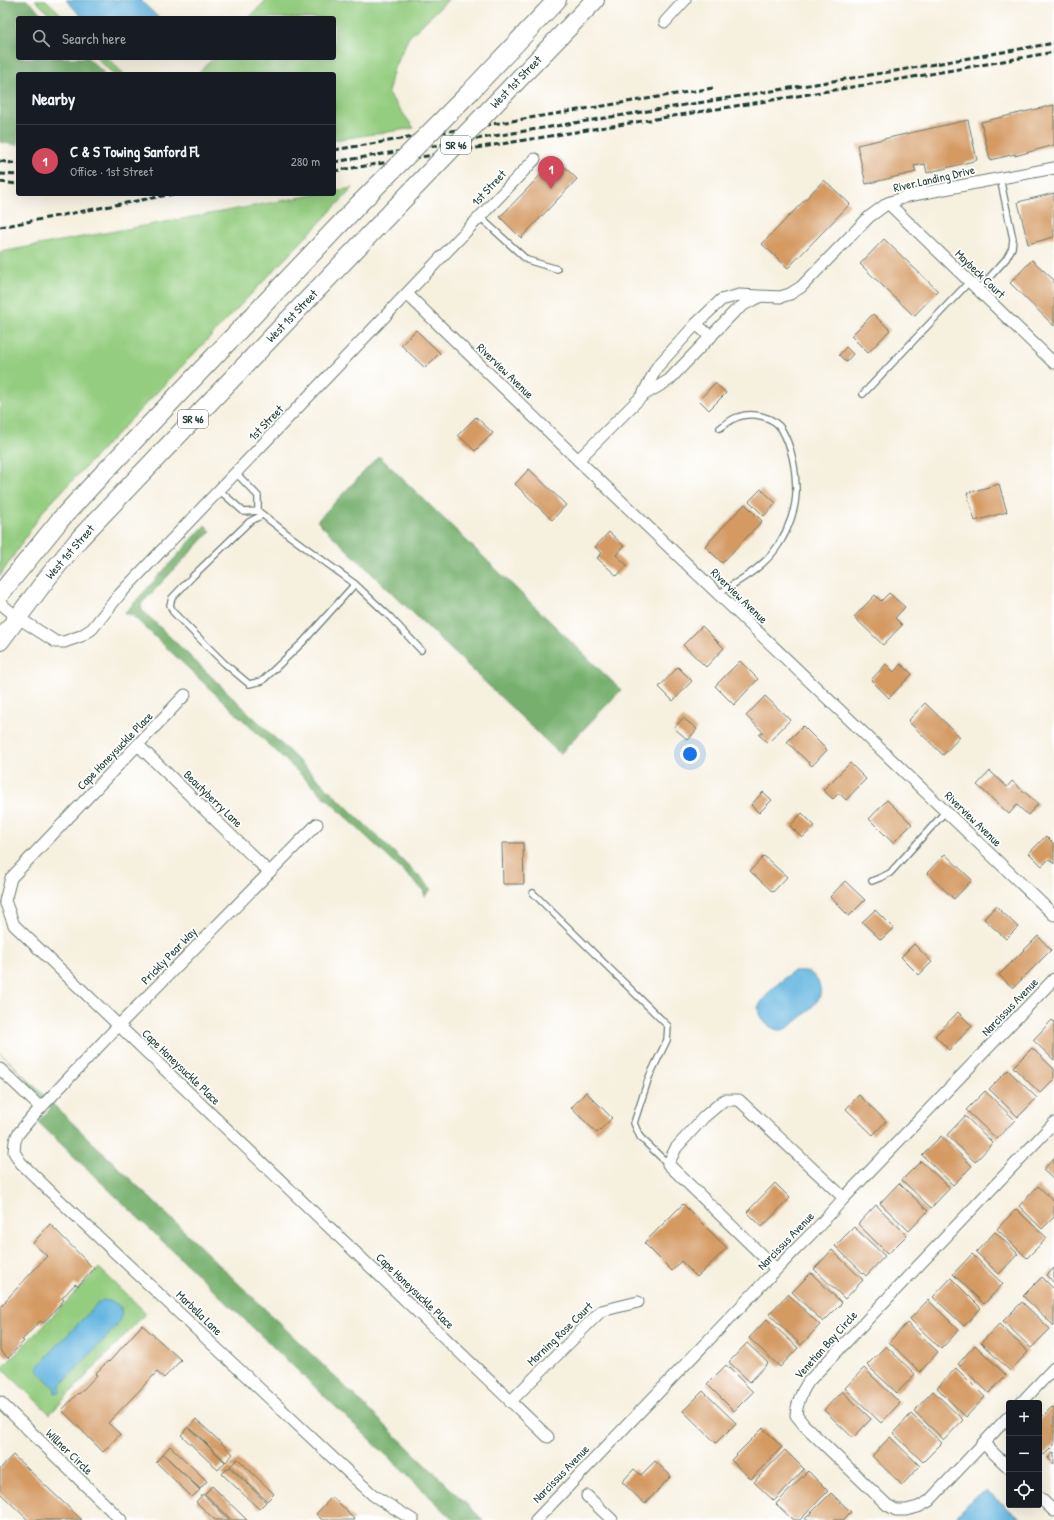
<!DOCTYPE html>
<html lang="en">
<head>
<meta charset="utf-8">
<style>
  :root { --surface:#171b24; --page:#20242c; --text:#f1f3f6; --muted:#9ea1a6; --line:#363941; --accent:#d1495b }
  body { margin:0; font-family:"Patrick Hand",sans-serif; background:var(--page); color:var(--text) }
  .controls { position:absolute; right:12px; bottom:12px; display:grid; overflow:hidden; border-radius:4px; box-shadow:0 4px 16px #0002 }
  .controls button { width:36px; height:36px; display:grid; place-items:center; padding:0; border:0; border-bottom:1px solid var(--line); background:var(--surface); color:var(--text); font:20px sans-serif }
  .you { position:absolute; left:690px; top:754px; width:14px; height:14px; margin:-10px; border:3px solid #fff; border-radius:50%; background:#1a73e8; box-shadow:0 0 0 6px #1a73e833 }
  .badge { display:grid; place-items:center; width:26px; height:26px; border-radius:50%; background:var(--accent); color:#fff; font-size:13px; font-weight:700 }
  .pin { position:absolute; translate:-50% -33px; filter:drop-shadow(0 1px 2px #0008) }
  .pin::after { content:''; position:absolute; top:21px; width:14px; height:12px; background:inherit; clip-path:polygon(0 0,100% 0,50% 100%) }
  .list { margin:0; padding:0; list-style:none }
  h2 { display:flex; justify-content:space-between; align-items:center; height:52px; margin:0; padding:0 16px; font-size:17px }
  h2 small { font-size:13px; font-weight:400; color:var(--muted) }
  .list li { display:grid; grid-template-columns:26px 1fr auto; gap:12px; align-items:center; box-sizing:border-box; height:72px; padding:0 16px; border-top:1px solid var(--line) }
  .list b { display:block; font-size:15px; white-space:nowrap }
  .list p { margin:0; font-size:13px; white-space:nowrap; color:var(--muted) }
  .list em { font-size:13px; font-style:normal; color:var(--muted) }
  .icon { flex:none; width:22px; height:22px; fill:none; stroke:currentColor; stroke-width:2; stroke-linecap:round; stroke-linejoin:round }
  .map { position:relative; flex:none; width:1054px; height:1520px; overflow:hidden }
  .search { position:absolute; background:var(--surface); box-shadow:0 4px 16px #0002; left:16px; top:16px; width:320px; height:44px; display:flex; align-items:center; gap:10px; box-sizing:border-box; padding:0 14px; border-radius:4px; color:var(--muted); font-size:15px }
  .panel { position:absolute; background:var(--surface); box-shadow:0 4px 16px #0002; left:16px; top:72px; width:320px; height:124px; border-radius:4px }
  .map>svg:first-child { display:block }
</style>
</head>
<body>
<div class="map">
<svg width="1054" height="1520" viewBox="0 0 1054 1520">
  <rect width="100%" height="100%" fill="#fff"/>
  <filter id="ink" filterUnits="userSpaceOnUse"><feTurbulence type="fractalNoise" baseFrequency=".025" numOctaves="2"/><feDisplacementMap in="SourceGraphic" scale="8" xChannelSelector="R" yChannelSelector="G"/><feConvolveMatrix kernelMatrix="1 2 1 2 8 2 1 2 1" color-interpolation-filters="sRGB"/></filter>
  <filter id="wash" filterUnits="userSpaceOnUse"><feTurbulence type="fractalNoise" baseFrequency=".012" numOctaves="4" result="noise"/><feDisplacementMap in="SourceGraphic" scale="16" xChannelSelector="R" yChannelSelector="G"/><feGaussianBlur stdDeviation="0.9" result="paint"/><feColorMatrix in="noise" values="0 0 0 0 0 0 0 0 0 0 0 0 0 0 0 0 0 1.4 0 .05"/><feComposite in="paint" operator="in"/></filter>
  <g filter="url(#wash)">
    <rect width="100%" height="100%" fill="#f6f0df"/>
    <g fill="#94cd80" stroke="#5a855a">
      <polygon points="35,0 46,0 65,18 54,18"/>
      <polygon points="266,0 448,0 409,37 394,68 388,93 414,128 334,140 334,74 198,74 213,58 334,58 334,18 249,18"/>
      <polygon points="97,58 107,58 124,74 113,74"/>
      <polygon points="353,188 43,511 0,576 0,252 319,194 334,194 334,191"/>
      <polygon points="99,1268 146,1313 50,1414 2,1368"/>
    </g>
    <g fill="#77b06e" stroke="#4b7651">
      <polygon points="0,0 27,0 46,18 18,18 18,58 88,58 105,74 18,74 18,145 0,142"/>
      <polygon points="379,456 621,690 560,754 317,521"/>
      <polygon points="205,525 211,531 142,603 141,606 142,610 432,889 425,896 423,890 133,616 129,614 124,614"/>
      <polygon points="0,1053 483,1520 454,1520 38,1122 51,1108 24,1082 26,1079"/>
    </g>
    <g fill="#64b5df" stroke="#42798a">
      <polygon points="66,0 140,0 159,18 83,18"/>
      <path d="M793,971C798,971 804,970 809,972C818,977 823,989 819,998C815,1006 790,1029 782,1030C778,1031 771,1028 768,1025C762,1021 758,1015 758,1007C766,994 781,980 793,971Z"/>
      <path d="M103,1300C124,1303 126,1311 115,1328L64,1381L60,1386V1392L55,1393V1389L38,1371V1366L97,1304Z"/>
      <polygon points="986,1491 1022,1520 953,1520 973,1498"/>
    </g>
    <g id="blocks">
      <g fill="#d49a62">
        <polygon points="1054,105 1054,145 1015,156 1015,154 990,160 981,122"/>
        <polygon points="968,120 977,160 927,173 925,164 914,166 916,172 866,184 857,145"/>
        <polygon points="556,159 577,179 521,238 500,217"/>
        <polygon points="824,180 850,204 788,268 762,244"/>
        <polygon points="1054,193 1054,237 1028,244 1018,202"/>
        <polygon points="884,239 938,291 914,316 860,264"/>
        <polygon points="1032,260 1054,280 1054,326 1010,283"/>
        <polygon points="873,314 890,330 868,353 851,336"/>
        <polygon points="416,330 440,353 425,368 401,345"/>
        <polygon points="846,347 853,354 846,362 839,355"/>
        <polygon points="715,383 726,393 709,410 699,400"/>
        <polygon points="476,417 493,433 475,451 458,435"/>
        <polygon points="529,469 566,505 552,520 515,484"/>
        <polygon points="999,484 1007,512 975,521 967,493"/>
        <polygon points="761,489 776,503 764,516 749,501"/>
        <polygon points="745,504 762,521 722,563 705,546"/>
        <polygon points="609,532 624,546 616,555 627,565 617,576 597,558 602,553 595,547"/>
        <polygon points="889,593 905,607 895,618 902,625 883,645 854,617 875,595 881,601"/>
        <polygon points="702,626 724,648 706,667 683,645"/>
        <polygon points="740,661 758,679 734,705 715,686"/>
        <polygon points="886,664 894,672 901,664 912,674 889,698 871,680"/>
        <polygon points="678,667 692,681 673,701 659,687"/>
        <polygon points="765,696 790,720 768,743 759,735 763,732 746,716"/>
        <polygon points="925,703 960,737 943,755 908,721"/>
        <polygon points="683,718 697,729 688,740 674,728"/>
        <polygon points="803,726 827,750 812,766 787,742"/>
        <polygon points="850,763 866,779 846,800 839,793 833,799 823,790"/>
        <polygon points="990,771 1007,787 1012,781 1038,804 1028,815 1017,805 1009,814 977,785"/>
        <polygon points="763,792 772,800 759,813 751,805"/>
        <polygon points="887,800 912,824 893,843 869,819"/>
        <polygon points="802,813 815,826 802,838 790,826"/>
        <polygon points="1046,836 1054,844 1054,864 1049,859 1042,866 1029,853"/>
        <polygon points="502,843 523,843 524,884 503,884"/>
        <polygon points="945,854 972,880 954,899 927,873"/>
        <polygon points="764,856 787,877 773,892 750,871"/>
        <polygon points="845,881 865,900 849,916 830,897"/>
        <polygon points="996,906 1018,927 1006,939 984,919"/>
        <polygon points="875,910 893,928 881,940 862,922"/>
        <polygon points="1038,936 1051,950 1013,988 999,975"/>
        <polygon points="914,944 932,962 919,975 901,957"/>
        <polygon points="958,1012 972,1026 949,1050 935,1036"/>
        <polygon points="1052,1020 1054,1022 1054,1060 1033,1040"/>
        <polygon points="1032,1048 1054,1069 1054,1079 1040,1093 1013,1067"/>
        <polygon points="1008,1070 1037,1098 1018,1117 989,1089"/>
        <polygon points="985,1091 1015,1120 997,1139 966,1110"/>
        <polygon points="586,1092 612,1118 597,1133 571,1108"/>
        <polygon points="859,1095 886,1121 873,1135 846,1109"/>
        <polygon points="965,1116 993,1143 975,1162 947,1135"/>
        <polygon points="941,1136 972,1166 953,1185 922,1155"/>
        <polygon points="1054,1158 1054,1180 1043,1170"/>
        <polygon points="921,1161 950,1188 931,1208 902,1180"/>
        <polygon points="775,1183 790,1198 762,1227 747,1212"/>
        <polygon points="899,1183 928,1211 909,1231 880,1203"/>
        <polygon points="1038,1186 1054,1201 1054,1217 1042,1229 1019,1206"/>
        <polygon points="683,1204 727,1248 697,1277 681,1261 672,1271 644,1243"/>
        <polygon points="876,1205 907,1235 888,1254 858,1224"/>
        <polygon points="1016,1209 1047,1238 1027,1258 997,1229"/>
        <polygon points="50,1224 94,1269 78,1286 75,1284 62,1298 64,1300 43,1323 40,1321 22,1340 24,1341 8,1358 0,1350 0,1308 6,1301 5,1301 47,1256 33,1243"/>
        <polygon points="854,1227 885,1256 866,1276 835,1246"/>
        <polygon points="995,1232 1018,1254 999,1274 976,1252"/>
        <polygon points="832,1250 863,1280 845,1299 814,1269"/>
        <polygon points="972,1254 1003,1284 984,1304 953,1274"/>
        <polygon points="1054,1268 1054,1283 1047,1275"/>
        <polygon points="811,1273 842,1303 823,1322 792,1292"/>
        <polygon points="1042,1277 1054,1289 1054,1326 1023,1296"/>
        <polygon points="951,1278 981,1308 964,1326 933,1297"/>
        <polygon points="788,1294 820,1325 801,1345 769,1314"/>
        <polygon points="928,1300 959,1330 941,1349 910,1319"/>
        <polygon points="1022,1302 1050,1329 1031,1348 1003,1321"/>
        <polygon points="767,1319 798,1348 780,1367 749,1338"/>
        <polygon points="907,1323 938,1352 920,1372 889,1342"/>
        <polygon points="999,1324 1028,1352 1010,1371 981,1343"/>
        <polygon points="142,1325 181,1360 164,1378 157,1372 108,1423 120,1434 103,1452 62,1410 78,1393 79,1394 97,1375 95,1374 108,1361 109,1362"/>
        <polygon points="747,1343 768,1363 750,1382 729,1362"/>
        <polygon points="975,1345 1006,1375 989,1393 958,1364"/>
        <polygon points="886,1346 915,1374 897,1393 867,1365"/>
        <polygon points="726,1365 753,1392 734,1411 707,1384"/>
        <polygon points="864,1368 900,1403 881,1423 845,1388"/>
        <polygon points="956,1368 985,1397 966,1417 937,1388"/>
        <polygon points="703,1391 736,1423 716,1443 683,1411"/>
        <polygon points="842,1391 871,1419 853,1438 824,1410"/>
        <polygon points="933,1391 963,1420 944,1440 914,1411"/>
        <polygon points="1052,1407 1054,1409 1054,1445 1044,1455 1039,1450 1039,1420"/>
        <polygon points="911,1414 942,1443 923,1462 893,1433"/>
        <polygon points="196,1419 233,1454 226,1462 189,1427"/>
        <polygon points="188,1427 225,1462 218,1470 181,1435"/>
        <polygon points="763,1428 782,1447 751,1479 731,1460"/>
        <polygon points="890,1437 920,1466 902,1485 872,1456"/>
        <polygon points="170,1446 207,1481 200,1489 163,1454"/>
        <polygon points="785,1450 804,1469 774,1501 754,1482"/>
        <polygon points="1054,1452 1054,1464 1048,1458"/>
        <polygon points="163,1454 200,1490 192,1497 156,1462"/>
        <polygon points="13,1455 82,1520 28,1520 0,1493 0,1469"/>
        <polygon points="238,1459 274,1494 267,1501 230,1466"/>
        <polygon points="655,1461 671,1476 645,1504 622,1482 634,1469 641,1475"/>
        <polygon points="229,1467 266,1502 259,1509 222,1474"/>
        <polygon points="808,1471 828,1491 800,1520 793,1520 776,1504"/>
        <polygon points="212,1486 247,1520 232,1520 205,1494"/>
        <polygon points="831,1493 851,1512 843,1520 804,1520"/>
        <polygon points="203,1494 230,1520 215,1520 196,1502"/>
        <polygon points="332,1497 348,1511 347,1512 355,1520 322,1520 316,1514"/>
      </g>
    </g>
  </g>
  <g filter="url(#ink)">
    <use href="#blocks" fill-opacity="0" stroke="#6a7c70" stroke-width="1"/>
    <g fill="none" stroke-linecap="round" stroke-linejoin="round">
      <g stroke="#6a7c70" stroke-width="8">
        <g id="service">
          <polyline points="480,217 527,260 557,269"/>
          <polyline points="978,290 1006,259 1012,248 1013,239 1000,178"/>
          <polyline points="863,394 969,282"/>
          <polyline points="219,490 244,512 258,511 258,496 236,473"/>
          <polyline points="258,511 291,537 355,584 390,617 421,650"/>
          <polyline points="262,515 249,522 193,576 172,598 170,605 173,612 224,663 249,684 262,681 303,642 355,584"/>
          <path d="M718,594C740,580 765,567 779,544C788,530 796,509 796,492C796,472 792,448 782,430C774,416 752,412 738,417C731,419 726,424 720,428"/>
          <polyline points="872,881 882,877 890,873 946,811"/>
          <polyline points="533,893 668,1026 667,1040 649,1077 634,1123 640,1137 668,1164"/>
        </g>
      </g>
      <g stroke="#6a7c70" stroke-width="13">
        <g id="minor">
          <polyline points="665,22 685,0"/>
          <polyline points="888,203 1054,363"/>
          <polyline points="407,294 578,460 1054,915"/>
          <polyline points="696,324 711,337"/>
          <polyline points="642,396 657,367 696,324 721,300 739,295 780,297 790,294 801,287 869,217 888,203 908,196 1054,168"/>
          <polyline points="578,460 642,396 669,380 734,312 745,304 759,297"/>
          <polyline points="0,603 17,617 56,642 64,642 81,636 92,629 120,594 535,159"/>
          <polyline points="185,695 11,878 5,901 14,925 548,1437"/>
          <polyline points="138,745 269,872"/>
          <polyline points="317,824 119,1025 32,1117 18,1134 15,1141 14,1152 21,1163 55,1196 333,1458 373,1495 413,1520"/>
          <polyline points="0,1069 41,1108"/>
          <polyline points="776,1269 668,1164 676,1148 704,1117 724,1100 739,1100 844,1198"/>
          <polyline points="0,1402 121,1520"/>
          <polyline points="510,1402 601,1311 638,1302"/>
          <polyline points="1021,1403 1054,1368"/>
          <path d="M1009,1416L929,1501L918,1507L906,1510H896L887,1505L804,1425L796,1415C797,1402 801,1393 808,1382L1054,1123"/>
          <polyline points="983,1443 1009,1468"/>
          <polyline points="587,1496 612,1520"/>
          <polyline points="1039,1497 1054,1511"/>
          <polyline points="536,1520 793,1252 818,1227 844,1198 1054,979"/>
        </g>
      </g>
      <g stroke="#6a7c70" stroke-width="20">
        <g id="primary">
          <polyline points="514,84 595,0"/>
          <polyline points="469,93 557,0"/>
          <polyline points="0,594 60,520 95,482 360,203"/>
          <polyline points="0,641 48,577 80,538 397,206"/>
        </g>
      </g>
      <use href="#service" stroke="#fff" stroke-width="5.5"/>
      <use href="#minor" stroke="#fff" stroke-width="11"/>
      <use href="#primary" stroke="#fff" stroke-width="18"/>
      <g stroke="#1f3d34" stroke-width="3" stroke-dasharray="6 3" stroke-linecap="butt">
        <polyline points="334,150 713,88"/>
        <polyline points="0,161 18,164"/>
        <polyline points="334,162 901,70 1054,43"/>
        <polyline points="334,171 902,79 1054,52"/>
        <polyline points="0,174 18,175"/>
        <polyline points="0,182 18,184"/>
        <polyline points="0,227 173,194"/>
      </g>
      <g stroke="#6a7c70" stroke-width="20" stroke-linecap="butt">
        <g id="primary-bridge">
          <polyline points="360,203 469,93"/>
          <polyline points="397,206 514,84"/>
        </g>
      </g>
      <use href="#primary-bridge" stroke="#fff" stroke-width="18"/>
    </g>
  </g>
  <g text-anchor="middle" stroke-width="3.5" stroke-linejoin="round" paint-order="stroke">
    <g fill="#fff" stroke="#627771" stroke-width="1">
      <rect x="441" y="136" width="30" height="18" rx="3"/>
      <rect x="178" y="410" width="30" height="18" rx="3"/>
    </g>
    <g font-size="11" font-weight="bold" fill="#1f3d34">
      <text x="456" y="149">SR 46</text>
      <text x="193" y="423">SR 46</text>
    </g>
    <g font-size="12" fill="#1f3d34" stroke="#fff">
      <text transform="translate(516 82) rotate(-46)" y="4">West 1st Street</text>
      <text transform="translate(934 179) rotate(-13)" y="4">River Landing Drive</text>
      <text transform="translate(489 188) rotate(-47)" y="4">1st Street</text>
      <text transform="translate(980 274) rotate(44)" y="4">Maybeck Court</text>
      <text transform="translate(292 316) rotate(-46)" y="4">West 1st Street</text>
      <text transform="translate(505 371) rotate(44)" y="4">Riverview Avenue</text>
      <text transform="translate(266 423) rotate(-46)" y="4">1st Street</text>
      <text transform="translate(70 552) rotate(-49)" y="4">West 1st Street</text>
      <text transform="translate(739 596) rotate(44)" y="4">Riverview Avenue</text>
      <text transform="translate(115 751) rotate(-46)" y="4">Cape Honeysuckle Place</text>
      <text transform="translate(213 799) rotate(44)" y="4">Beautyberry Lane</text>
      <text transform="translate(973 819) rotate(44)" y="4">Riverview Avenue</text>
      <text transform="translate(169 956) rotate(-46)" y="4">Prickly Pear Way</text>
      <text transform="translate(1010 1007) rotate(-46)" y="4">Narcissus Avenue</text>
      <text transform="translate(181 1067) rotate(44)" y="4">Cape Honeysuckle Place</text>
      <text transform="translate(786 1241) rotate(-46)" y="4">Narcissus Avenue</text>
      <text transform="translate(415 1291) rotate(44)" y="4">Cape Honeysuckle Place</text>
      <text transform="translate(199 1313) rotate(44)" y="4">Marbella Lane</text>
      <text transform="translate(560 1334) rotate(-44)" y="4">Morning Rose Court</text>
      <text transform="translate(826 1345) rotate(-48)" y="4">Venetian Bay Circle</text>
      <text transform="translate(69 1452) rotate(44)" y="4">Willner Circle</text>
      <text transform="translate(561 1474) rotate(-46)" y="4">Narcissus Avenue</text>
    </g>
  </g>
</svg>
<div class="controls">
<button>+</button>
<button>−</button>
<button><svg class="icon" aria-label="locate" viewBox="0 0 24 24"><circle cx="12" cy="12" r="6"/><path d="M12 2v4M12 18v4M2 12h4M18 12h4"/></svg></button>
</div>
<div class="you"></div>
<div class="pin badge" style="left:551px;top:189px">1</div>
<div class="search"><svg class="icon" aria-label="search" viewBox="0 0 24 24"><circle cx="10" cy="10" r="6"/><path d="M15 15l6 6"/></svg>Search here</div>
<section class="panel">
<h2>Nearby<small></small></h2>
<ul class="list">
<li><span class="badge">1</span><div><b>C &amp; S Towing Sanford Fl</b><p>Office · 1st Street</p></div><em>280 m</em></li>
</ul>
</section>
</div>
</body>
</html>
